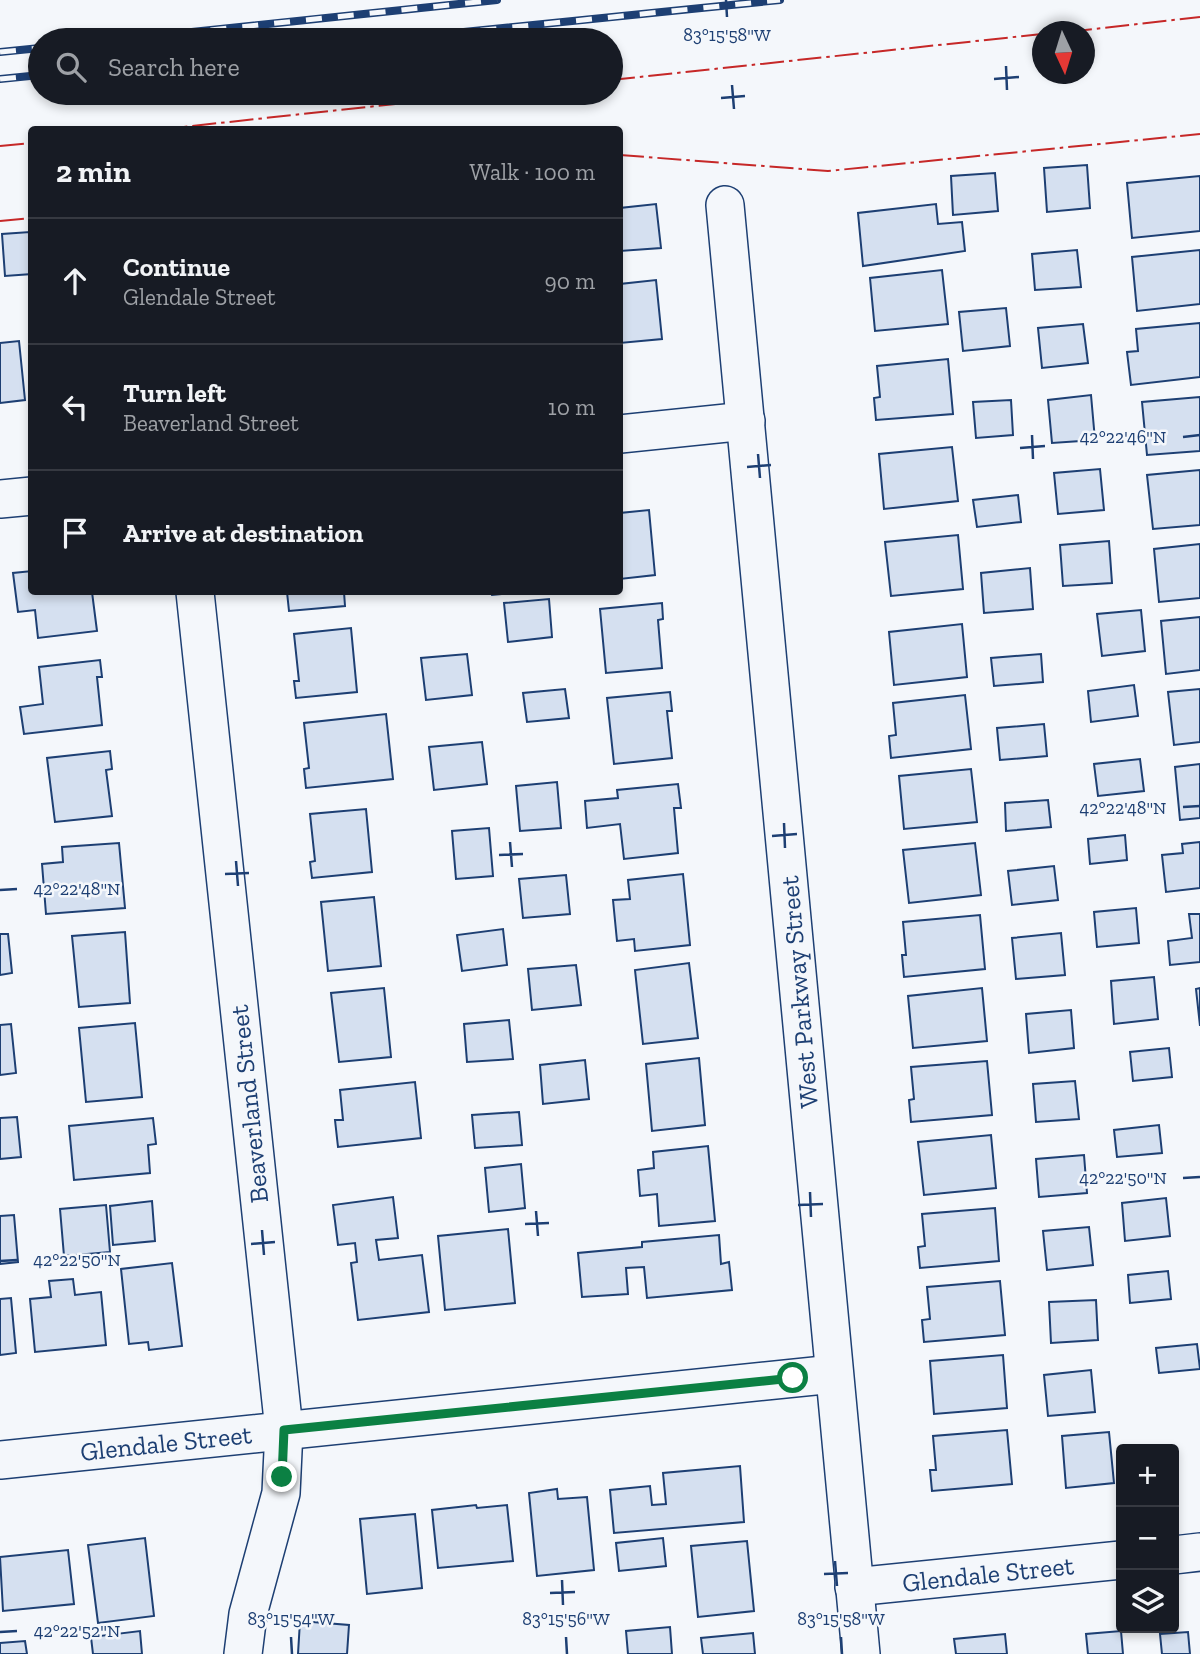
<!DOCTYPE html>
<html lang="en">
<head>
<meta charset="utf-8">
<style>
  :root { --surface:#171b24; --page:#20242c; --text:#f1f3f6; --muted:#9ea1a6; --line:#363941 }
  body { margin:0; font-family:"Zilla Slab",serif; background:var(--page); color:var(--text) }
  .controls { position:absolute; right:21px; bottom:21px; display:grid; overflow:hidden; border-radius:7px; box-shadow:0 4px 10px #0003 }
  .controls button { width:63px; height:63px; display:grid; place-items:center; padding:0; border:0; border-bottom:2px solid var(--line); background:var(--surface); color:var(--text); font:35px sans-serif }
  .compass { position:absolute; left:1032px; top:21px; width:63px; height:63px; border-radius:50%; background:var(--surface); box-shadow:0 4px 10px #0003; rotate:176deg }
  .stop { position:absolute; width:21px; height:21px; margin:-16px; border:5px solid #0b8043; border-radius:50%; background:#fff }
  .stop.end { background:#0b8043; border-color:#fff; box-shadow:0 2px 7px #0008 }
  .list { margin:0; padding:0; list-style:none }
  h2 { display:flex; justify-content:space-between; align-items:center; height:91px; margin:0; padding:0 28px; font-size:30px }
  h2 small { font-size:23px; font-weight:400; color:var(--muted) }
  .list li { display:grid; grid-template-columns:46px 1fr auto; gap:21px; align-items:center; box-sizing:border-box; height:126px; padding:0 28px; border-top:2px solid var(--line) }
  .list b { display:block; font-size:26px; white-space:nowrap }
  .list p { margin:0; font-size:23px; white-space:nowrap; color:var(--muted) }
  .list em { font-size:23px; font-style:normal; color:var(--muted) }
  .icon { flex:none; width:38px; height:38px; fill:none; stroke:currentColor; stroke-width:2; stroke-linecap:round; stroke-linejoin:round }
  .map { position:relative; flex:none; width:1200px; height:1654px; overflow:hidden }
  .search { position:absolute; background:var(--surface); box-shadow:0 4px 10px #0003; left:28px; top:28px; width:595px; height:77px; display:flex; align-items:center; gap:18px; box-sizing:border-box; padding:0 24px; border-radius:38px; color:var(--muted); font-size:26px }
  .panel { position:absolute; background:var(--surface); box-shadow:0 4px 10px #0003; left:28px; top:126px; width:595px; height:469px; border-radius:7px }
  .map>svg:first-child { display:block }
</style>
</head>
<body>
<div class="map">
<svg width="1200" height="1654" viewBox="0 0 1200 1654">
  <rect width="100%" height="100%" fill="#f4f7fb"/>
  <g fill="#d5e0f0" stroke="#1d3f73" stroke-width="2">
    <polygon points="1087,165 1090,208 1047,212 1044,168"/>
    <polygon points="995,173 998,211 953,215 951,176"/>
    <polygon points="1200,176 1200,231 1132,238 1127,183"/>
    <polygon points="656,204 661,248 620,251 620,208"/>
    <polygon points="936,204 938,224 962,222 965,251 863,266 858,213"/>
    <polygon points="30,232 32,274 5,276 2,234"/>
    <polygon points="1077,250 1081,287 1035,290 1032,254"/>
    <polygon points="1200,250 1200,304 1137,311 1132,257"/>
    <polygon points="942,270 948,324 875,331 870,278"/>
    <polygon points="656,280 662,339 620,343 620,284"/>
    <polygon points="1006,308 1010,346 963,351 959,312"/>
    <polygon points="1200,323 1200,377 1131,385 1127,352 1138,351 1136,329"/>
    <polygon points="1083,324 1088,363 1042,368 1038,328"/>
    <polygon points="19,341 25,400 0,403 0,343"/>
    <polygon points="948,359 953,414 876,420 874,398 880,397 877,366"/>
    <polygon points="1091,395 1095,440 1052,443 1048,400"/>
    <polygon points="1200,397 1200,451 1147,455 1142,402"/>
    <polygon points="1011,400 1013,435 976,438 973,402"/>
    <polygon points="952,447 958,501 884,509 879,454"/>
    <polygon points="1100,469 1104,510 1058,514 1054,473"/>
    <polygon points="1200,470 1200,525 1153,529 1147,475"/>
    <polygon points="1018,495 1021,522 977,527 973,500"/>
    <polygon points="649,510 655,575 620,579 620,513"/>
    <polygon points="958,535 963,589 891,596 885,542"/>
    <polygon points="1109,541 1112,583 1063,586 1060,545"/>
    <polygon points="1200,544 1200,598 1159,602 1154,549"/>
    <polygon points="1030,568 1033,609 984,613 981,573"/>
    <polygon points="32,571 32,592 92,592 97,631 38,638 35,610 18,612 13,573"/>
    <polygon points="287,592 344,592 345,606 289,611"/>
    <polygon points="491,592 524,592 492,595"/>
    <polygon points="549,599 552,637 508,642 504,603"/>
    <polygon points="662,603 663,619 658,620 662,668 606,673 600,609"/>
    <polygon points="1141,610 1145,651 1102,656 1097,614"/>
    <polygon points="1200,617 1200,670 1166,674 1161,621"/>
    <polygon points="962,624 967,677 894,685 889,632"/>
    <polygon points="351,628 357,692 296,698 294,681 299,681 294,634"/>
    <polygon points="467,654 472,695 426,700 421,658"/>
    <polygon points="1041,654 1043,682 994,686 991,658"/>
    <polygon points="100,660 102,677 97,677 102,725 24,734 20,707 43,704 39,667"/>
    <polygon points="1134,685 1138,716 1091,722 1088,691"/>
    <polygon points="565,689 569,718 527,722 523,693"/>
    <polygon points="1200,689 1200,742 1174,745 1168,692"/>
    <polygon points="670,692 672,711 667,711 672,758 614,764 607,698"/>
    <polygon points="965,695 971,749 891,758 889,736 896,735 893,703"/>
    <polygon points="386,714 393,779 306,788 304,769 309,768 304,723"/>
    <polygon points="1044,724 1047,756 1000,760 997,728"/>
    <polygon points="482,742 487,784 434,790 429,747"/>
    <polygon points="110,751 112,769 106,770 112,816 55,822 47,758"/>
    <polygon points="1140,759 1144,791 1098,796 1094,764"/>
    <polygon points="1200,764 1200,818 1180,820 1175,767"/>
    <polygon points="971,769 977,822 904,829 899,776"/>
    <polygon points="557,782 561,828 520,831 516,786"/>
    <polygon points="678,784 681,808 674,808 678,853 624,859 620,824 587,828 585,801 618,798 617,790"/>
    <polygon points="1048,800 1051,827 1006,831 1005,803"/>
    <polygon points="366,809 372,872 312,878 310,862 315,861 310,814"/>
    <polygon points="489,828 493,876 456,879 452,831"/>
    <polygon points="1125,835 1127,860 1090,864 1088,839"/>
    <polygon points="1200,842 1200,888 1166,892 1162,855 1183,853 1182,844"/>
    <polygon points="119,843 125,908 46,914 42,864 63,862 62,847"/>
    <polygon points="975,843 981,895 909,903 903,850"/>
    <polygon points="1054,866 1058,900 1012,905 1008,871"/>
    <polygon points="683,874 690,945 635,951 634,939 617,941 613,900 630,899 628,880"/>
    <polygon points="566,875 570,914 523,918 519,879"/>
    <polygon points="374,897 381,966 328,971 321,902"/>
    <polygon points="1136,908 1139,943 1097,947 1094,912"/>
    <polygon points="1189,914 1200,914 1200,962 1170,965 1168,941 1192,938"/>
    <polygon points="980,915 985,969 904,977 902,955 906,955 903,922"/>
    <polygon points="503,929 507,965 462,971 457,935"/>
    <polygon points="125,932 130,1003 79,1007 72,936"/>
    <polygon points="1061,933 1065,975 1016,979 1012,938"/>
    <polygon points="0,934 8,934 12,973 0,975"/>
    <polygon points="689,963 698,1038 643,1044 635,970"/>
    <polygon points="576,965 581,1005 532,1010 528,969"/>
    <polygon points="1154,977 1158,1019 1114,1024 1111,981"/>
    <polygon points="384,988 391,1057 339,1062 331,993"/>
    <polygon points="982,988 987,1041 913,1048 908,996"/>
    <polygon points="1200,988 1200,1026 1196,989"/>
    <polygon points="1071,1010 1074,1048 1029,1053 1026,1014"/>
    <polygon points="509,1020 513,1059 467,1062 464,1024"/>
    <polygon points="135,1023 142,1097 86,1102 79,1028"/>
    <polygon points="11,1024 16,1073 0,1075 0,1025"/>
    <polygon points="1169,1048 1172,1077 1133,1081 1130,1052"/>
    <polygon points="699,1058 705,1125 652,1131 646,1064"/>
    <polygon points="585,1060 589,1099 543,1104 540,1065"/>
    <polygon points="987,1061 992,1115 911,1122 909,1100 914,1099 911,1067"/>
    <polygon points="1075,1081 1079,1119 1036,1122 1033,1084"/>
    <polygon points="415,1082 421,1138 338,1147 335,1120 343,1120 340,1090"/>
    <polygon points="519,1112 522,1145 475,1148 472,1115"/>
    <polygon points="17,1117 21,1157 0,1159 0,1118"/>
    <polygon points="153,1118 156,1144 148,1145 150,1173 74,1180 69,1126"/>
    <polygon points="1159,1125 1162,1153 1117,1157 1114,1130"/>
    <polygon points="991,1135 996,1188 924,1195 918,1142"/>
    <polygon points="708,1146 715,1221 659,1226 657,1194 640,1196 638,1170 654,1168 653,1152"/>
    <polygon points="1084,1155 1087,1193 1039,1197 1036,1159"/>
    <polygon points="521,1164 525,1208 489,1212 485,1168"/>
    <polygon points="393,1197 398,1238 376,1240 379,1260 422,1255 429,1312 358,1320 351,1263 357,1262 355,1243 338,1245 333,1205"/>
    <polygon points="1166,1198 1170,1236 1125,1241 1122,1203"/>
    <polygon points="152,1201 155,1241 113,1245 110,1206"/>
    <polygon points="106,1205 110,1252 64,1256 60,1209"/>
    <polygon points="995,1208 999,1261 920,1268 918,1247 925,1246 922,1214"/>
    <polygon points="14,1215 18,1262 0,1264 0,1216"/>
    <polygon points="1089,1227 1093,1265 1047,1270 1043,1231"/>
    <polygon points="508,1229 515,1303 445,1310 438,1236"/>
    <polygon points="719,1235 721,1264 729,1262 732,1290 647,1298 644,1267 626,1268 628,1294 582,1297 578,1253 642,1247 642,1242"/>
    <polygon points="172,1263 182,1346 149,1350 148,1342 129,1344 121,1269"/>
    <polygon points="1168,1271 1171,1299 1130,1303 1128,1275"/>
    <polygon points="73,1279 75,1295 101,1292 106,1345 35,1352 30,1299 51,1297 49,1281"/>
    <polygon points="1000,1281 1005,1335 924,1342 922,1320 930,1319 927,1287"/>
    <polygon points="11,1298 16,1353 0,1355 0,1299"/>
    <polygon points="1096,1300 1098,1340 1051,1343 1049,1302"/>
    <polygon points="1197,1344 1200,1369 1159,1373 1156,1348"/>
    <polygon points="1003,1355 1007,1408 934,1414 930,1361"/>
    <polygon points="1091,1370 1095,1412 1048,1416 1044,1375"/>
    <polygon points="1007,1430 1012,1484 932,1491 930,1470 936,1470 933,1436"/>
    <polygon points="1109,1432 1114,1483 1066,1488 1062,1436"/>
    <polygon points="740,1466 744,1522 614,1533 610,1490 650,1486 652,1505 666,1504 663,1473"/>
    <polygon points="557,1489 558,1499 587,1497 594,1570 537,1576 529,1493"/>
    <polygon points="476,1505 477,1508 507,1505 513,1561 438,1568 432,1510"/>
    <polygon points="415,1514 422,1588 367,1594 360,1519"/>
    <polygon points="145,1538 154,1616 98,1623 88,1545"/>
    <polygon points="663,1538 666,1566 619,1571 616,1543"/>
    <polygon points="747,1541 754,1611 698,1617 691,1546"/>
    <polygon points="68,1550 74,1604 3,1611 0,1557"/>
    <polygon points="300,1621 349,1625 347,1654 298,1654"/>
    <polygon points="670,1627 672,1654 628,1654 626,1631"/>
    <polygon points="140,1631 142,1654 93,1654 91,1637"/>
    <polygon points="1121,1631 1123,1654 1088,1654 1086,1634"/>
    <polygon points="1188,1632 1190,1654 1162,1654 1160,1634"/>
    <polygon points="753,1633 755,1654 703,1654 701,1638"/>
    <polygon points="1005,1634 1007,1654 956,1654 954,1639"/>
    <polygon points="25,1641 27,1654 0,1654 0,1643"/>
  </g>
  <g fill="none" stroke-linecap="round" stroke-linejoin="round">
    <g stroke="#1d3f73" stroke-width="40">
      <g id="street">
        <polyline points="725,205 861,1654"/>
        <polyline points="620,434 746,421"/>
        <polyline points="0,499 32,496"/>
        <polyline points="195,592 284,1430 281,1493 248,1614 243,1654"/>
        <polyline points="0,1460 834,1374"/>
        <polyline points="1174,1555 1200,1552"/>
        <polyline points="854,1587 1121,1560"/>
      </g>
    </g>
    <use href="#street" stroke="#f4f7fb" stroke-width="37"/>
    <g stroke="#1d3f73" stroke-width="8">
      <g id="rail">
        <polyline points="115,40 497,0"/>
        <polyline points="385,40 780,0"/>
        <polyline points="0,52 40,48"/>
        <polyline points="0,79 40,75"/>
      </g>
    </g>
    <use href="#rail" stroke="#f4f7fb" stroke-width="5" stroke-dasharray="16" stroke-linecap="butt"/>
    <g stroke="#c62828" stroke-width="2" stroke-dasharray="24 5 3.5 5" stroke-linecap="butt">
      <polyline points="1068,32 1200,17"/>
      <polyline points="611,80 1042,34"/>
      <polyline points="155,130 496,93"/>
      <polyline points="0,146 32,143"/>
      <polyline points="620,155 828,171 1200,134"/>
      <polyline points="0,221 32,218"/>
    </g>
  </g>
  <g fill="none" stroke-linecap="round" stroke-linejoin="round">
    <polyline stroke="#0b8043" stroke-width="9" points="282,1477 284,1430 793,1378"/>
  </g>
  <path fill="none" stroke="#1d3f73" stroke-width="2.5" d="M726,0L727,17M1006,66L1007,90M994,79L1019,77M732,85L734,109M721,98L745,96M1032,435L1033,459M1183,437L1200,435M1020,448L1045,446M758,454L760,478M747,467L771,465M1183,807L1200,806M784,823L785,848M772,836L797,834M510,842L512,867M499,855L523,854M236,861L238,886M225,874L249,873M0,890L17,889M1183,1178L1200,1177M810,1192L811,1217M798,1205L823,1204M536,1211L538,1236M525,1224L549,1223M262,1230L264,1255M251,1244L275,1242M0,1261L17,1260M835,1561L837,1586M824,1574L848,1573M562,1580L563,1605M550,1593L575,1592M0,1632L17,1631M291,1637L292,1654M566,1637L567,1654M841,1637L842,1654"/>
  <g text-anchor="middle" stroke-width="5" stroke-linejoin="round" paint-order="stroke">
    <g font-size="26" fill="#1d3f73" stroke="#f4f7fb">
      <text transform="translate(799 992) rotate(-95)" y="9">West Parkway Street</text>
      <text transform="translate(249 1104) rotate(-96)" y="9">Beaverland Street</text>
      <text transform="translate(166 1443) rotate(-6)" y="9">Glendale Street</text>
      <text transform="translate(988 1574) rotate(-6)" y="9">Glendale Street</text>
    </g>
  </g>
  <g font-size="18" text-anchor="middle" fill="#1d3f73" stroke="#f4f7fb" stroke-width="5" stroke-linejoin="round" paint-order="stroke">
    <text x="727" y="41">83°15'58"W</text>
    <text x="1123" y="443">42°22'46"N</text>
    <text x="1123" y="814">42°22'48"N</text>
    <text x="77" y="895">42°22'48"N</text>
    <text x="1123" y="1184">42°22'50"N</text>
    <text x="77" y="1266">42°22'50"N</text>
    <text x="291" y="1625">83°15'54"W</text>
    <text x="566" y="1625">83°15'56"W</text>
    <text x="841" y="1625">83°15'58"W</text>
    <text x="77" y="1637">42°22'52"N</text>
  </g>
</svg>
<div class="controls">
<button>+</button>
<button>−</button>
<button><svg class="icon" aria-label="layers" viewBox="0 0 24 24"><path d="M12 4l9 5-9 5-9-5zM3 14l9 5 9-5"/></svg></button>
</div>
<svg class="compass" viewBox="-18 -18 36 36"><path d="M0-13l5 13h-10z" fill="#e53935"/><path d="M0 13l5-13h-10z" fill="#9ea1a6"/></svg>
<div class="stop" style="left:793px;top:1378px"></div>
<div class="stop end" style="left:282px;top:1477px"></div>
<div class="search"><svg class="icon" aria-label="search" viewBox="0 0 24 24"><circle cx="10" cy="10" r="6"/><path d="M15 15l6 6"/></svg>Search here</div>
<section class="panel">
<h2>2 min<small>Walk · 100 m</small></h2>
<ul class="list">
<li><svg class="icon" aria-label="ahead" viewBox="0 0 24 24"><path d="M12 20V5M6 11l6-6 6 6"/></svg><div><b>Continue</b><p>Glendale Street</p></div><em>90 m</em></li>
<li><svg class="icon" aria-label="left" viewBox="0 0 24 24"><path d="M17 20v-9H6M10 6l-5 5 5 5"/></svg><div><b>Turn left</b><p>Beaverland Street</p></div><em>10 m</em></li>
<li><svg class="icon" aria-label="arrive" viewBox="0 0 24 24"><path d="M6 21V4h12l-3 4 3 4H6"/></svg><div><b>Arrive at destination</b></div></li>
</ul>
</section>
</div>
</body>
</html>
